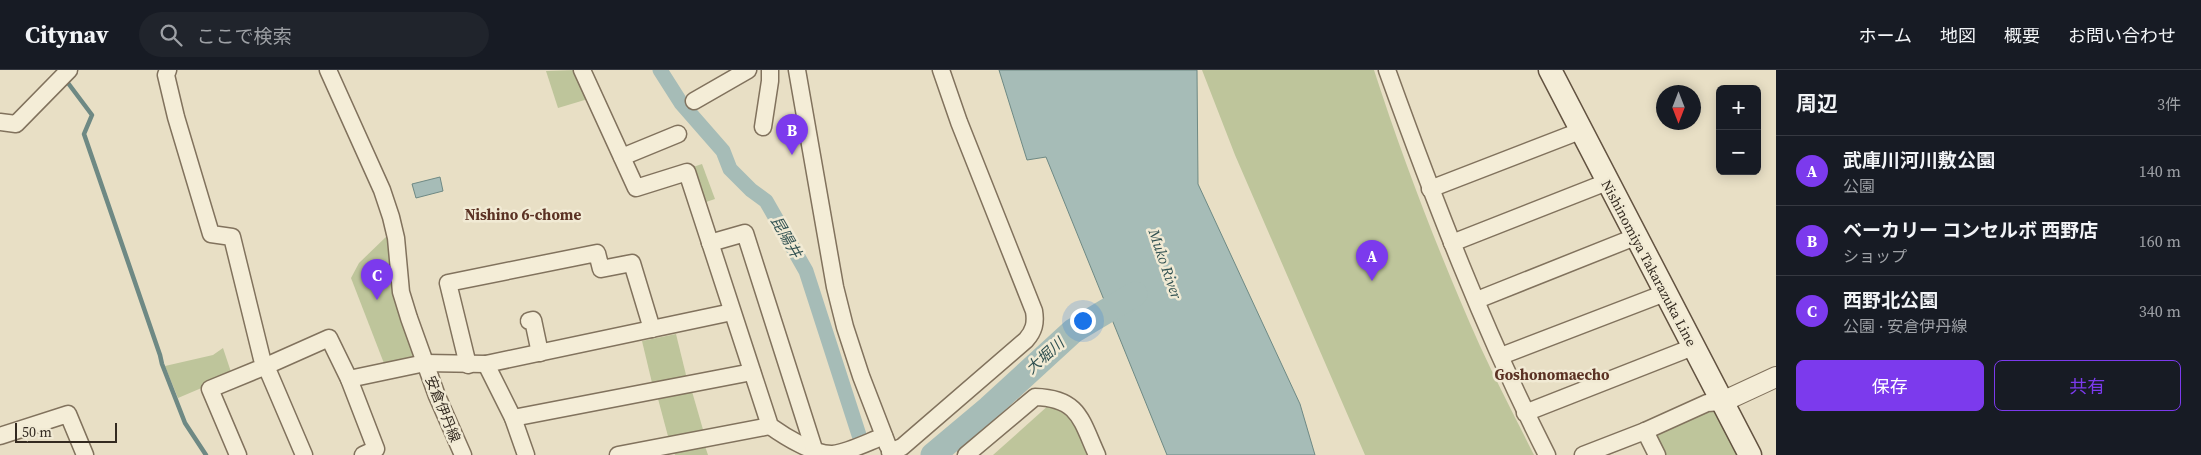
<!DOCTYPE html>
<html lang="ja">
<head>
<meta charset="utf-8">
<style>
  :root { --surface:#171b24; --page:#20242c; --text:#f1f3f6; --muted:#9ea1a6; --line:#363941; --accent:#7c3aed }
  body { margin:0; font-family:"Source Serif 4","Noto Sans JP",serif; background:var(--page); color:var(--text) }
  .controls { position:absolute; right:15px; top:15px; display:grid; overflow:hidden; border-radius:8px; box-shadow:0 2px 12px #0003 }
  .controls button { width:45px; height:45px; display:grid; place-items:center; padding:0; border:0; border-bottom:1px solid var(--line); background:var(--surface); color:var(--text); font:25px sans-serif }
  .compass { position:absolute; left:1656px; top:15px; width:45px; height:45px; border-radius:50%; background:var(--surface); box-shadow:0 2px 12px #0003; rotate:180deg }
  .scale { position:absolute; left:15px; bottom:12px; width:102px; box-sizing:border-box; padding-left:5px; border:2px solid #332a20; border-top:0; font-size:14px; line-height:18px; white-space:nowrap; color:#332a20; -webkit-text-stroke:4px #f1ead4; paint-order:stroke }
  .you { position:absolute; left:1082px; top:250px; width:18px; height:18px; margin:-12px; border:4px solid #fff; border-radius:50%; background:#1a73e8; box-shadow:0 0 0 8px #1a73e833 }
  .badge { display:grid; place-items:center; width:32px; height:32px; border-radius:50%; background:var(--accent); color:#fff; font-size:16px; font-weight:700 }
  .pin { position:absolute; translate:-50% -41px; filter:drop-shadow(0 1px 2px #0008) }
  .pin::after { content:''; position:absolute; top:26px; width:18px; height:15px; background:inherit; clip-path:polygon(0 0,100% 0,50% 100%) }
  .list { margin:0; padding:0; list-style:none }
  h2 { display:flex; justify-content:space-between; align-items:center; height:65px; margin:0; padding:0 20px; font-size:21px }
  h2 small { font-size:16px; font-weight:400; color:var(--muted) }
  .list li { display:grid; grid-template-columns:32px 1fr auto; gap:15px; align-items:center; box-sizing:border-box; height:70px; padding:0 20px; border-top:1px solid var(--line) }
  .list b { display:block; font-size:19px; white-space:nowrap }
  .list p { margin:0; font-size:16px; white-space:nowrap; color:var(--muted) }
  .list em { font-size:16px; font-style:normal; color:var(--muted) }
  .actions { display:flex; gap:10px; padding:15px 20px }
  .actions a { flex:1; padding:11px 0; border:1px solid var(--accent); border-radius:8px; text-align:center; font-size:18px; color:var(--accent) }
  .actions .main { background:var(--accent); color:#fff }
  .icon { flex:none; width:28px; height:28px; fill:none; stroke:currentColor; stroke-width:2; stroke-linecap:round; stroke-linejoin:round }
  .map { position:relative; flex:none; width:1776px; height:385px; overflow:hidden }
  header { display:flex; align-items:center; gap:30px; box-sizing:border-box; height:70px; padding:0 25px; background:var(--surface); border-bottom:1px solid var(--line) }
  header strong { font-size:24px }
  nav { display:flex; gap:28px; margin-inline-start:auto; font-size:18px }
  .search { width:350px; height:45px; background:var(--page); display:flex; align-items:center; gap:12px; box-sizing:border-box; padding:0 18px; border-radius:28px; color:var(--muted); font-size:19px }
  main { display:flex }
  aside { flex:1; background:var(--surface) }
  .map>svg:first-child { display:block }
</style>
</head>
<body>
<header>
<strong>Citynav</strong>
<div class="search"><svg class="icon" aria-label="search" viewBox="0 0 24 24"><circle cx="10" cy="10" r="6"/><path d="M15 15l6 6"/></svg>ここで検索</div>
<nav><a>ホーム</a><a>地図</a><a>概要</a><a>お問い合わせ</a></nav>
</header>
<main>
<div class="map">
<svg width="1776" height="385" viewBox="0 0 1776 385">
  <rect width="100%" height="100%" fill="#e8dfc5"/>
  <g fill="#bec59b">
    <polygon points="577,0 588,29 558,38 546,1"/>
    <path d="M1202,0H1374C1404,93 1440,186 1480,276C1497,313 1516,349 1534,385H1365L1235,85Z"/>
    <polygon points="702,94 715,129 700,134 687,99"/>
    <polygon points="388,165 417,285 414,290 385,296 351,208 359,193"/>
    <polygon points="676,264 687,309 653,317 642,271"/>
    <polygon points="223,278 232,305 178,328 165,296 213,285"/>
    <polygon points="691,318 704,363 669,370 657,325"/>
    <polygon points="1050,334 1075,352 1087,385 993,385"/>
    <polygon points="1714,338 1739,385 1665,385 1654,363"/>
    <polygon points="704,373 708,385 675,385 673,379"/>
  </g>
  <g fill="#a6bcb7" stroke="#6e8984">
    <polygon points="999,0 1197,0 1198,114 1300,334 1315,385 1167,385 1046,87 1027,90"/>
    <polygon points="440,107 443,121 416,128 412,114"/>
  </g>
  <g fill="none" stroke-linecap="round" stroke-linejoin="round">
    <polyline stroke="#6e8984" stroke-width="4.5" points="68,13 92,45 84,64 160,285 162,294 185,353 206,385"/>
    <polyline stroke="#a6bcb7" stroke-width="15" points="660,0 681,33 723,81 730,99 751,120 766,131 806,201 859,365"/>
    <polyline stroke="#a6bcb7" stroke-width="25" points="933,385 989,338 1073,261 1135,224"/>
    <g stroke="#81725d" stroke-width="19">
      <g id="minor">
        <polyline points="168,0 166,5 176,47 211,164 232,167 262,289 266,296 210,319 238,385"/>
        <polyline points="328,0 382,120 391,147 396,168 401,222 409,248 437,326 463,385"/>
        <path d="M582,0L636,118L687,102L770,356C784,366 814,385 833,384C849,382 868,372 884,366"/>
        <polyline points="797,0 835,217 845,257 861,306 888,376"/>
        <path d="M1387,0C1434,130 1484,261 1547,385"/>
        <polyline points="694,31 748,0"/>
        <polyline points="0,52 16,54 69,0"/>
        <polyline points="763,57 770,11 770,0"/>
        <polyline points="622,87 678,64"/>
        <polyline points="1430,119 1580,61"/>
        <polyline points="710,173 745,163 814,379"/>
        <polyline points="1452,173 1607,112"/>
        <polyline points="1477,230 1635,167"/>
        <polyline points="529,251 533,250 540,283"/>
        <polyline points="1501,286 1665,223"/>
        <polyline points="486,294 513,348 526,385"/>
        <polyline points="468,295 448,213 597,183 601,199 632,193 652,259"/>
        <polyline points="349,309 425,293 486,294 732,242"/>
        <polyline points="1525,343 1693,277"/>
        <polyline points="513,348 752,302"/>
        <polyline points="1645,361 1657,385"/>
        <polyline points="0,366 68,344 85,385"/>
        <path d="M890,382L902,377L1026,270C1034,261 1036,253 1034,241L959,52L941,0"/>
        <polyline points="304,385 266,296 329,268 349,309 376,379 363,385"/>
        <polyline points="618,385 770,356"/>
        <path d="M966,385L1035,327C1079,328 1081,350 1097,385"/>
        <polyline points="1583,385 1645,361 1707,333 1722,332"/>
      </g>
    </g>
    <g stroke="#81725d" stroke-width="22">
      <polyline id="tertiary" points="1722,332 1776,307"/>
    </g>
    <g stroke="#635341" stroke-width="25">
      <polyline id="secondary" points="1550,0 1750,385"/>
    </g>
    <use href="#minor" stroke="#f4edd7" stroke-width="16"/>
    <use href="#tertiary" stroke="#f4edd7" stroke-width="20"/>
    <use href="#secondary" stroke="#f4edd7" stroke-width="22"/>
  </g>
  <g text-anchor="middle" stroke-width="5" stroke-linejoin="round" paint-order="stroke">
    <g font-size="14" fill="#332a20" stroke="#f1ead4">
      <text transform="translate(1649 193) rotate(62)" y="5">Nishinomiya Takarazuka Line</text>
      <text transform="translate(443 339) rotate(68)" y="5">安倉伊丹線</text>
    </g>
    <g font-size="15" font-weight="bold" fill="#5b3224" stroke="#f1ead4">
      <text x="523" y="150">Nishino 6-chome</text>
      <text x="1552" y="310">Goshonomaecho</text>
    </g>
    <g font-size="15" font-style="italic" fill="#315151" stroke="#f1ead4">
      <text transform="translate(786 167) rotate(60)" y="5">昆陽井</text>
      <text transform="translate(1165 194) rotate(71)" y="5">Muko River</text>
      <text transform="translate(1045 286) rotate(-42)" y="5">大堀川</text>
    </g>
  </g>
</svg>
<div class="controls">
<button>+</button>
<button>−</button>
</div>
<svg class="compass" viewBox="-18 -18 36 36"><path d="M0-13l5 13h-10z" fill="#e53935"/><path d="M0 13l5-13h-10z" fill="#9ea1a6"/></svg>
<div class="scale">50 m</div>
<div class="you"></div>
<div class="pin badge" style="left:1372px;top:211px">A</div>
<div class="pin badge" style="left:792px;top:85px">B</div>
<div class="pin badge" style="left:377px;top:230px">C</div>
</div>
<aside>
<h2>周辺<small>3件</small></h2>
<ul class="list">
<li><span class="badge">A</span><div><b>武庫川河川敷公園</b><p>公園</p></div><em>140 m</em></li>
<li><span class="badge">B</span><div><b>ベーカリー コンセルボ 西野店</b><p>ショップ</p></div><em>160 m</em></li>
<li><span class="badge">C</span><div><b>西野北公園</b><p>公園 · 安倉伊丹線</p></div><em>340 m</em></li>
</ul>
<div class="actions"><a class="main">保存</a><a>共有</a></div>
</aside>
</main>
</body>
</html>
